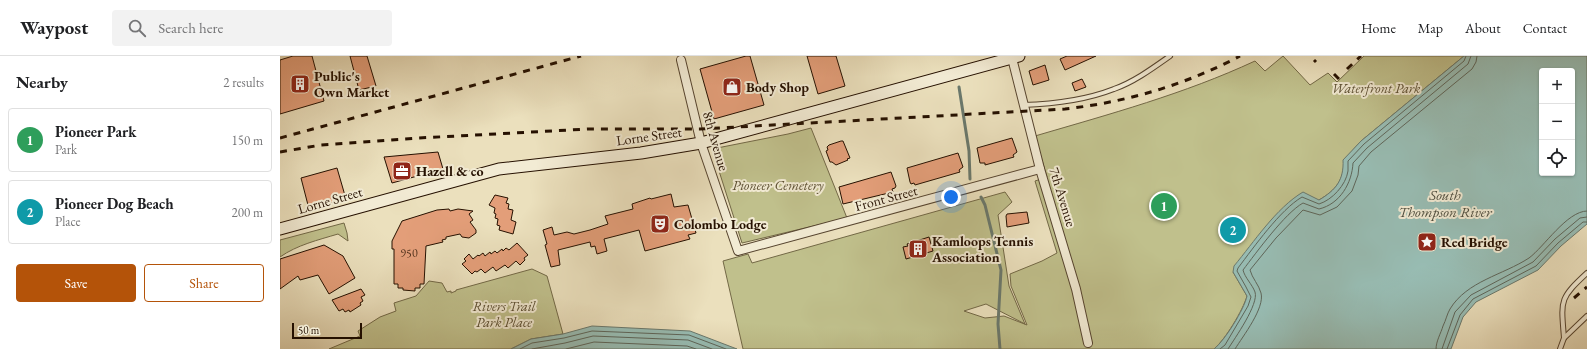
<!DOCTYPE html>
<html lang="en">
<head>
<meta charset="utf-8">
<style>
  :root { --surface:#fff; --page:#f2f2f2; --text:#202124; --muted:#757577; --line:#e0e0e0; --accent:#b45309 }
  body { margin:0; font-family:"EB Garamond",serif; background:var(--page); color:var(--text) }
  .controls { position:absolute; right:12px; top:12px; display:grid; overflow:hidden; border-radius:4px; box-shadow:0 1px 3px #0004 }
  .controls button { width:36px; height:36px; display:grid; place-items:center; padding:0; border:0; border-bottom:1px solid var(--line); background:var(--surface); color:var(--text); font:20px sans-serif }
  .scale { position:absolute; left:12px; bottom:10px; width:70px; box-sizing:border-box; padding-left:4px; border:2px solid #251000; border-top:0; font-size:11px; line-height:14px; white-space:nowrap; color:#251000; -webkit-text-stroke:3px #f2ebd4; paint-order:stroke }
  .you { position:absolute; left:671px; top:141px; width:14px; height:14px; margin:-10px; border:3px solid #fff; border-radius:50%; background:#1a73e8; box-shadow:0 0 0 6px #1a73e833 }
  .badge { display:grid; place-items:center; width:26px; height:26px; border-radius:50%; background:var(--accent); color:#fff; font-size:13px; font-weight:700 }
  .pin { position:absolute; translate:-50% -50%; border:2px solid #fff; box-shadow:0 1px 4px #0006 }
  .list { margin:0; padding:0; list-style:none }
  h2 { display:flex; justify-content:space-between; align-items:center; height:52px; margin:0; padding:0 16px; font-size:17px }
  h2 small { font-size:13px; font-weight:400; color:var(--muted) }
  .list li { display:grid; grid-template-columns:26px 1fr auto; gap:12px; align-items:center; box-sizing:border-box; height:64px; margin:0 8px 8px; padding:0 8px; border:1px solid var(--line); border-radius:4px }
  .list b { display:block; font-size:15px; white-space:nowrap }
  .list p { margin:0; font-size:13px; white-space:nowrap; color:var(--muted) }
  .list em { font-size:13px; font-style:normal; color:var(--muted) }
  .actions { display:flex; gap:8px; padding:12px 16px }
  .actions a { flex:1; padding:9px 0; border:1px solid var(--accent); border-radius:4px; text-align:center; font-size:14px; color:var(--accent) }
  .actions .main { background:var(--accent); color:#fff }
  .icon { flex:none; width:22px; height:22px; fill:none; stroke:currentColor; stroke-width:2; stroke-linecap:round; stroke-linejoin:round }
  .map { position:relative; flex:none; width:1307px; height:293px; overflow:hidden }
  header { display:flex; align-items:center; gap:24px; box-sizing:border-box; height:56px; padding:0 20px; background:var(--surface); border-bottom:1px solid var(--line) }
  header strong { font-size:19px }
  nav { display:flex; gap:22px; margin-inline-start:auto; font-size:14px }
  .search { width:280px; height:36px; background:var(--page); display:flex; align-items:center; gap:10px; box-sizing:border-box; padding:0 14px; border-radius:4px; color:var(--muted); font-size:15px }
  main { display:flex }
  aside { flex:1; background:var(--surface) }
  .map>svg:first-child { display:block }
</style>
</head>
<body>
<header>
<strong>Waypost</strong>
<div class="search"><svg class="icon" aria-label="search" viewBox="0 0 24 24"><circle cx="10" cy="10" r="6"/><path d="M15 15l6 6"/></svg>Search here</div>
<nav><a>Home</a><a>Map</a><a>About</a><a>Contact</a></nav>
</header>
<main>
<aside>
<h2>Nearby<small>2 results</small></h2>
<ul class="list">
<li><span class="badge" style="background:#2e9e5b">1</span><div><b>Pioneer Park</b><p>Park</p></div><em>150 m</em></li>
<li><span class="badge" style="background:#0f9aa8">2</span><div><b>Pioneer Dog Beach</b><p>Place</p></div><em>200 m</em></li>
</ul>
<div class="actions"><a class="main">Save</a><a>Share</a></div>
</aside>
<div class="map">
<svg width="1307" height="293" viewBox="0 0 1307 293">
  <rect width="100%" height="100%" fill="#ebe0bd"/>
  <filter id="stains"><feTurbulence type="fractalNoise" baseFrequency=".005" numOctaves="4"/><feColorMatrix values="0 0 0 0 .2 0 0 0 0 .09 0 0 0 0 .02 0 0 0 .5 -.17"/></filter>
  <radialGradient id="worn" r=".72"><stop offset=".6" stop-color="#630" stop-opacity="0"/><stop offset="1" stop-color="#630" stop-opacity=".3"/></radialGradient>
  <g fill="#c0c08c" stroke="#726846">
    <path d="M1003,0L1030,29L1048,17L1057,26L1084,0H1184L1081,85L1064,104C1064,124 1056,134 1039,144L953,216L967,240C963,254 945,284 934,293H463L443,205L468,198L472,207L725,136L732,146L718,159L729,230L745,268L706,248L684,255L705,262L724,260L747,269L731,230L730,218L762,205L777,197L755,125L767,121L755,80C830,58 904,38 975,5L985,15Z"/>
    <polygon points="531,72 567,162 462,187 432,93 508,78"/>
    <path d="M64,167L67,177L68,185L58,178C38,184 17,189 0,201V184Z"/>
    <polygon points="252,213 267,220 283,278 251,283 231,293 49,293 80,280 78,275 100,261 116,255 114,247 136,240 149,225 162,227 167,236 171,235 171,237 176,235 176,234"/>
  </g>
  <g fill="#98bdb4" stroke="#6a786c" fill-rule="evenodd">
    <path d="M1184,0H1307V168L1281,190L1258,214L1196,246L1183,261L1171,293H934C945,284 964,254 967,240L953,216L954,210C974,186 996,152 1023,136L1039,144C1056,134 1064,124 1063,104L1081,85ZM1262,15H1292V117H1262Z"/>
    <polygon points="312,270 410,275 457,293 231,293 251,283 283,278"/>
  </g>
  <g fill="none" stroke-linecap="round" stroke-linejoin="round">
    <g stroke="#5e665a" stroke-width="1">
      <polyline points="240,293 252,287 284,282 312,275 409,279 446,293"/>
      <polyline points="252,293 285,287 313,280 408,284 432,293"/>
      <polyline points="286,293 314,286 407,290 416,293"/>
      <path d="M940,293L945,289L968,250L971,241L966,231L957,215L958,212C974,191 1000,154 1022,141L1039,148C1052,144 1066,129 1068,115C1068,112 1068,108 1068,105L1084,88L1184,5L1186,0"/>
      <path d="M948,293C955,282 979,248 975,236C972,228 965,222 963,214C976,197 1005,157 1023,147L1039,153C1060,148 1072,127 1073,107L1087,92L1188,8L1191,0"/>
      <path d="M955,293C963,280 985,252 981,237C979,229 972,222 970,214L996,182L1023,154L1040,159L1057,151L1072,135L1078,119L1079,110L1091,96L1192,13L1196,6L1197,0"/>
      <path d="M1156,293C1156,285 1161,277 1163,270C1166,264 1167,258 1170,253C1187,225 1223,219 1249,202C1264,191 1287,155 1307,155"/>
      <polyline points="1162,293 1175,256 1191,239 1253,206 1275,183 1300,162 1307,161"/>
      <polyline points="1167,293 1180,259 1193,243 1256,210 1278,187 1303,166 1307,166"/>
    </g>
    <g stroke="#6a786c" stroke-width="3">
      <polyline points="679,31 689,95 690,123"/>
      <polyline points="701,141 705,149 721,214 718,268 720,293"/>
    </g>
  </g>
  <g fill="#e39e79" stroke="#251000">
    <polygon points="13,0 32,0 44,45 0,58 0,4"/>
    <polygon points="70,0 87,0 96,30 79,34"/>
    <polygon points="466,0 470,0 484,49 434,63 420,13"/>
    <polygon points="527,0 556,0 565,30 538,38"/>
    <polygon points="787,0 816,0 785,14 780,3"/>
    <polygon points="765,9 769,24 753,29 749,15"/>
    <polygon points="802,23 806,31 795,35 792,27"/>
    <polygon points="732,82 737,96 733,99 734,101 705,109 705,107 700,107 697,92"/>
    <polygon points="561,85 563,85 570,102 567,103 568,104 556,109 552,106 550,106 546,95 548,94 547,91 549,89"/>
    <polygon points="158,96 163,113 112,127 104,101"/>
    <polygon points="678,97 683,111 679,114 680,116 635,129 634,127 631,128 630,126 627,112"/>
    <polygon points="57,112 66,143 29,153 21,122"/>
    <polygon points="611,116 616,130 615,132 612,133 613,136 563,148 559,131"/>
    <polygon points="391,138 394,151 408,149 416,177 408,179 410,183 365,195 359,174 324,183 327,195 317,198 315,190 311,191 310,186 278,194 280,209 271,211 265,189 267,188 263,174 272,171 274,179 287,176 294,178 310,174 328,168 325,160 353,153 352,148 370,142 371,143"/>
    <polygon points="215,139 228,142 226,147 229,148 228,153 233,154 231,164 236,166 233,178 219,174 220,170 217,169 218,163 215,162 216,158 214,157 215,152 209,149"/>
    <polygon points="169,153 170,155 178,153 193,155 189,158 193,164 190,166 196,174 196,177 189,182 182,181 180,178 166,181 166,183 162,184 163,186 146,190 144,228 140,228 140,232 135,232 135,235 123,234 123,232 118,232 118,228 114,228 114,193 112,193 112,185 122,165 157,154"/>
    <polygon points="747,156 749,167 727,171 726,160 727,158"/>
    <polygon points="649,181 653,195 626,203 623,191 628,190 627,188"/>
    <polygon points="237,187 248,199 244,202 245,204 240,209 236,205 228,212 225,209 216,215 213,211 205,217 201,213 197,216 195,215 192,218 182,208 186,205 184,203 189,198 193,203 198,199 199,200 203,197 205,200 210,196 211,198 215,195 217,197 222,193 223,195 226,192 229,194"/>
    <polygon points="44,189 63,200 75,222 49,238 38,219 20,224 18,220 0,233 0,203"/>
    <polygon points="81,233 85,239 81,241 83,245 80,247 81,249 70,256 69,254 65,256 63,253 59,255 52,244"/>
  </g>
  <g fill="none" stroke-linecap="round" stroke-linejoin="round">
    <g stroke="#56442f" stroke-width="6">
      <g id="lane">
        <path d="M743,49C774,48 806,44 834,33C854,26 873,12 890,0"/>
        <path d="M1284,282C1281,244 1279,243 1307,217"/>
        <polyline points="1280,293 1284,282 1307,260"/>
      </g>
    </g>
    <g stroke="#56442f" stroke-width="10">
      <g id="street">
        <polyline points="732,2 760,113 796,233 808,287"/>
        <polyline points="401,4 421,87 458,195 760,113"/>
      </g>
    </g>
    <g stroke="#251000" stroke-width="13">
      <polyline id="secondary" points="0,173 219,113 361,97 421,87 739,0"/>
    </g>
    <use href="#lane" stroke="#f2ebd4" stroke-width="4"/>
    <use href="#street" stroke="#f2ebd4" stroke-width="8"/>
    <use href="#secondary" stroke="#f2ebd4" stroke-width="11"/>
    <g stroke="#251000" stroke-width="3" stroke-dasharray="7 7" stroke-linecap="butt">
      <polyline points="1034,4 1036,6"/>
      <polyline points="1067,13 1081,0"/>
      <polyline points="1054,18 1059,23"/>
      <polyline points="0,82 301,0"/>
      <path d="M0,96L41,89L139,82L308,73H420L785,53C847,46 905,29 960,0"/>
      <polyline points="1294,242 1307,231"/>
    </g>
  </g>
  <defs>
    <g id="building-square" transform="scale(1)"><rect x="-9" y="-9" width="18" height="18" rx="4" fill="#8f2418" stroke="#f2ebd4"/><path d="M-4-6H4V6H1V3H-1V6H-4ZM-2.5-4.3h1.7v1.8h-1.7ZM.8-4.3h1.7v1.8H.8ZM-2.5-1h1.7V.8h-1.7ZM.8-1h1.7V.8H.8Z" fill="#fff"/></g>
    <g id="shop-square" transform="scale(1)"><rect x="-9" y="-9" width="18" height="18" rx="4" fill="#8f2418" stroke="#f2ebd4"/><path d="M-5-2.5h2.3a2.7 3.5 0 0 1 5.4 0H5L5.5 6h-11ZM-1.5-2.5h3a1.5 2.3 0 0 0-3 0Z" fill="#fff"/></g>
    <g id="office-square" transform="scale(1)"><rect x="-9" y="-9" width="18" height="18" rx="4" fill="#8f2418" stroke="#f2ebd4"/><path d="M-6-3h4V-5.5h4V-3h4V5H-6ZM-1-4.5V-3h2v-1.5ZM-6 0V1H6V0Z" fill="#fff"/></g>
    <g id="theatre-square" transform="scale(1)"><rect x="-9" y="-9" width="18" height="18" rx="4" fill="#8f2418" stroke="#f2ebd4"/><path d="M-5-5.5Q0-4 5-5.5V0Q5 5 0 6Q-5 5-5 0ZM-3.3-2.5H-1v1.5H-3.3ZM1-2.5H3.3v1.5H1ZM-2.8 1Q0 5.5 2.8 1Z" fill="#fff"/></g>
    <g id="sight-square" transform="scale(1)"><rect x="-9" y="-9" width="18" height="18" rx="4" fill="#8f2418" stroke="#f2ebd4"/><path d="M0-6L1.8-2.2L6-1.7L2.9 1.2L3.7 5.4L0 3.3L-3.7 5.4L-2.9 1.2L-6-1.7L-1.8-2.2Z" fill="#fff"/></g>
  </defs>
  <g fill-rule="evenodd">
    <use href="#building-square" x="20" y="28"/>
    <use href="#shop-square" x="452" y="31"/>
    <use href="#office-square" x="122" y="115"/>
    <use href="#theatre-square" x="380" y="168"/>
    <use href="#sight-square" x="1147" y="186"/>
    <use href="#building-square" x="638" y="193"/>
  </g>
  <g text-anchor="middle" stroke-width="4" stroke-linejoin="round" paint-order="stroke">
    <g font-size="12" fill="#54341e">
      <text x="129" y="201">950</text>
    </g>
    <g font-size="14" font-weight="bold" fill="#251000" stroke="#f2ebd4" text-anchor="start">
      <text x="34" y="25">Public's<tspan x="34" dy="16">Own Market</tspan></text>
      <text x="466" y="36">Body Shop</text>
      <text x="136" y="120">Hazell &amp; co</text>
      <text x="394" y="173">Colombo Lodge</text>
      <text x="652" y="190">Kamloops Tennis<tspan x="652" dy="16">Association</tspan></text>
      <text x="1161" y="191">Red Bridge</text>
    </g>
    <g font-size="14" font-style="italic" fill="#5b4e31" stroke="#f2ebd4">
      <text x="1096" y="37">Waterfront Park</text>
      <text x="498" y="134">Pioneer Cemetery</text>
      <text x="224" y="255">Rivers Trail<tspan x="224" dy="16">Park Place</tspan></text>
    </g>
    <g font-size="14" fill="#251000" stroke="#f2ebd4">
      <text transform="translate(369 80) rotate(-8)" y="5">Lorne Street</text>
      <text transform="translate(436 85) rotate(74)" y="5">8th Avenue</text>
      <text transform="translate(783 141) rotate(73)" y="5">7th Avenue</text>
      <text transform="translate(606 142) rotate(-15)" y="5">Front Street</text>
      <text transform="translate(50 144) rotate(-16)" y="5">Lorne Street</text>
    </g>
    <g font-size="15" font-style="italic" fill="#4d4d3f" stroke="#f2ebd4">
      <text x="1165" y="144">South<tspan x="1165" dy="17">Thompson River</tspan></text>
    </g>
  </g>
  <rect width="100%" height="100%" filter="url(#stains)"/>
  <rect width="100%" height="100%" fill="url(#worn)"/>
</svg>
<div class="controls">
<button>+</button>
<button>−</button>
<button><svg class="icon" aria-label="locate" viewBox="0 0 24 24"><circle cx="12" cy="12" r="6"/><path d="M12 2v4M12 18v4M2 12h4M18 12h4"/></svg></button>
</div>
<div class="scale">50 m</div>
<div class="you"></div>
<div class="pin badge" style="left:884px;top:150px;background:#2e9e5b">1</div>
<div class="pin badge" style="left:953px;top:174px;background:#0f9aa8">2</div>
</div>
</main>
</body>
</html>
